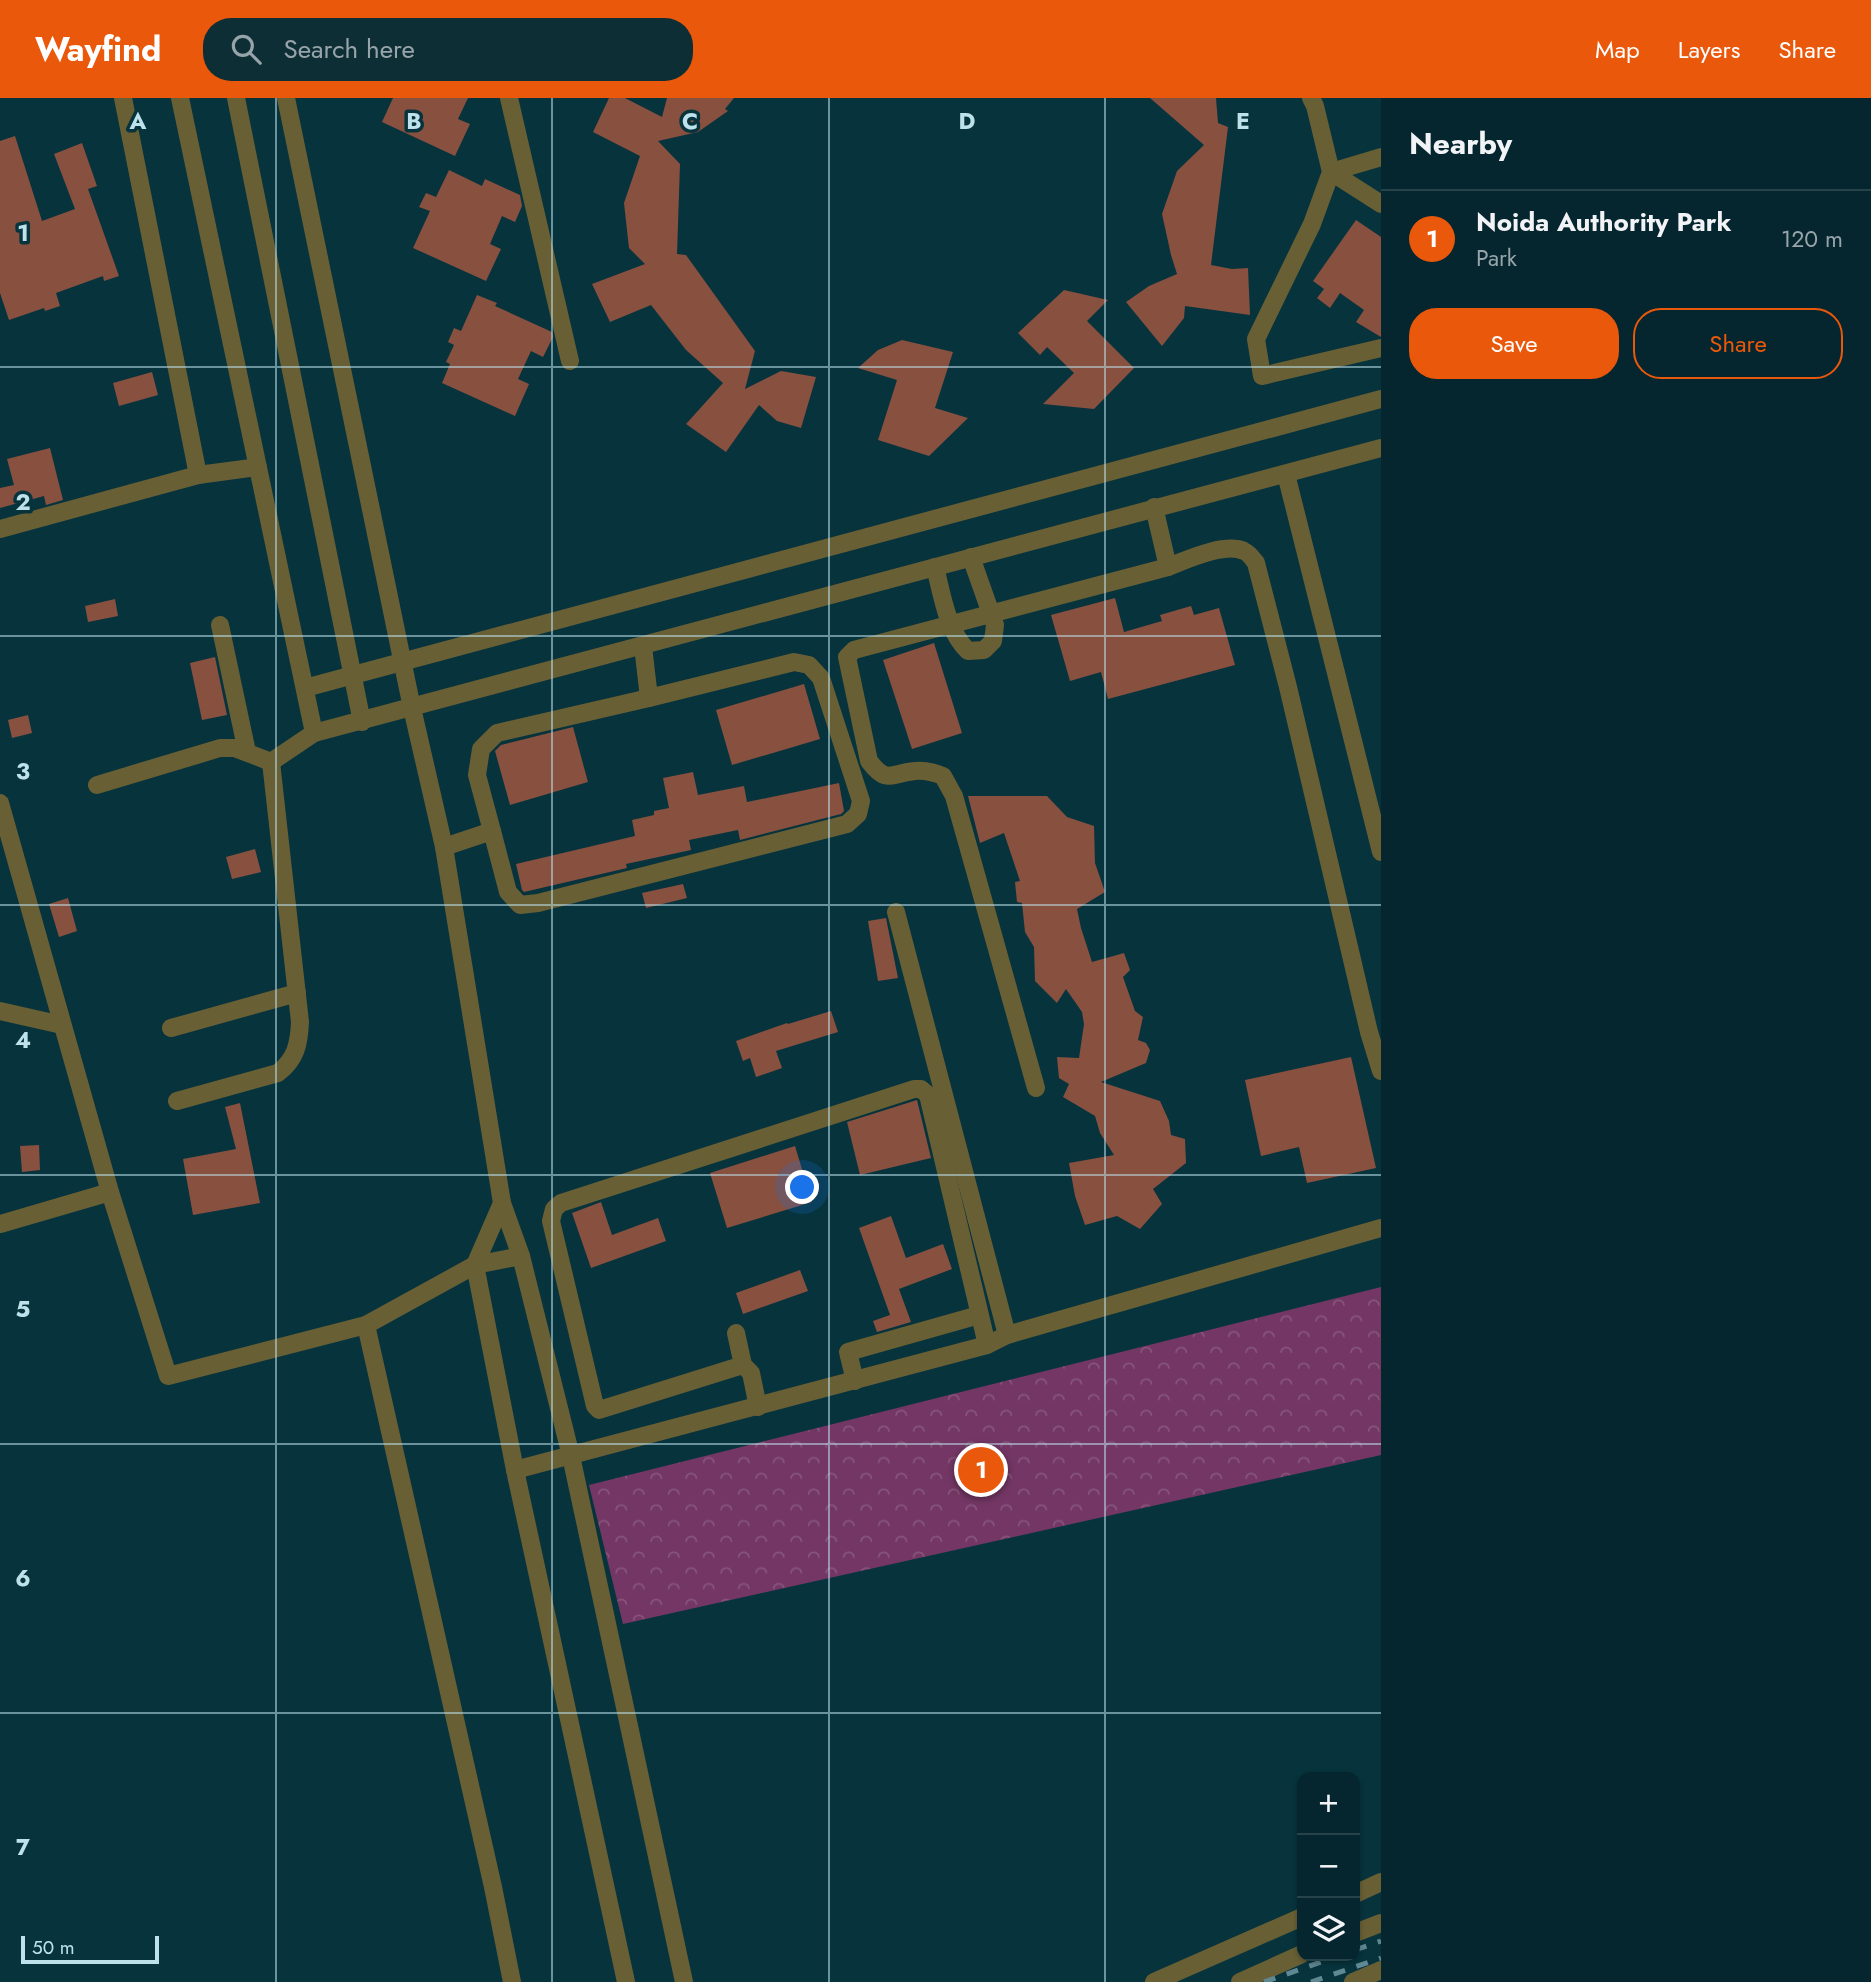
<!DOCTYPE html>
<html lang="en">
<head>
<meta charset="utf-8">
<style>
  :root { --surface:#05262e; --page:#0e2e36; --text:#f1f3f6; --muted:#97a5aa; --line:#26434a; --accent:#ea580c }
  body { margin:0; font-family:Jost,sans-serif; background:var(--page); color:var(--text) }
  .controls { position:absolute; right:21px; bottom:21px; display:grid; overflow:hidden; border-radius:14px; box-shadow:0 2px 5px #0004 }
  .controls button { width:63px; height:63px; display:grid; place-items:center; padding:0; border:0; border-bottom:2px solid var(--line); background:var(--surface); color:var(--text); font:35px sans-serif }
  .scale { position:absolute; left:21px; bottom:18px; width:138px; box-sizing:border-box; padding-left:7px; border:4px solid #bee2ec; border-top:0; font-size:19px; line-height:24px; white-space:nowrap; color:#bee2ec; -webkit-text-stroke:5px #07333d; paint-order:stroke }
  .you { position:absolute; left:803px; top:1090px; width:24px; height:24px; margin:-18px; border:5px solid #fff; border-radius:50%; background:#1a73e8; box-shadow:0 0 0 10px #1a73e833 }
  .badge { display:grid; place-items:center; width:46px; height:46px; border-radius:50%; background:var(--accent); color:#fff; font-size:23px; font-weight:700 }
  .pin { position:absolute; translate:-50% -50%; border:4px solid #fff; box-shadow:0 2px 7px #0006 }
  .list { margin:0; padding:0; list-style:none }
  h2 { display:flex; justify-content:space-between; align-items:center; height:91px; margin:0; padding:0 28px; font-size:30px }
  h2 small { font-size:23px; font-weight:400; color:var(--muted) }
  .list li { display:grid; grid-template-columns:46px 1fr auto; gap:21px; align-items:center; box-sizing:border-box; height:98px; padding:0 28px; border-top:2px solid var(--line) }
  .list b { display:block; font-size:26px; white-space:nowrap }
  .list p { margin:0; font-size:23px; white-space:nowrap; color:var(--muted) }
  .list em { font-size:23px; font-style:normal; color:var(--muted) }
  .actions { display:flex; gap:14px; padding:21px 28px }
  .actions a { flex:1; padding:16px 0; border:2px solid var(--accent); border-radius:28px; text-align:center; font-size:24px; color:var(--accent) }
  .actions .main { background:var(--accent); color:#fff }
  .icon { flex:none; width:38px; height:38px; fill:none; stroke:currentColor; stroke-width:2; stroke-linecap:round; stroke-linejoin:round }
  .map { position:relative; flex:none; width:1381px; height:1884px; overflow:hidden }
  header { display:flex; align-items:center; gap:42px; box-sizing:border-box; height:98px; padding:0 35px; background:var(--accent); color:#fff }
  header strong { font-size:33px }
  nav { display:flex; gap:38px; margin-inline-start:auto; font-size:24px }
  .search { width:490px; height:63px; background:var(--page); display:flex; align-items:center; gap:18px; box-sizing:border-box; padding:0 24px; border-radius:28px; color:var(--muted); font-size:26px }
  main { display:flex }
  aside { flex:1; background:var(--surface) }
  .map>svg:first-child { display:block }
</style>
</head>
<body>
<header>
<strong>Wayfind</strong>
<div class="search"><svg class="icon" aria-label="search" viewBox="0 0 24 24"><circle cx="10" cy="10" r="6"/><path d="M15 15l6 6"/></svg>Search here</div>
<nav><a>Map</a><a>Layers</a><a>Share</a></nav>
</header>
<main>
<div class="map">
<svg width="1381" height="1884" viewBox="0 0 1381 1884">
  <defs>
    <pattern id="park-crowns" width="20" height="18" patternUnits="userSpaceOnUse" patternTransform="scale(1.75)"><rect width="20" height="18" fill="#743765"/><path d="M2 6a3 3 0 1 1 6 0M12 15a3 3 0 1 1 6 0" fill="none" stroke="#86547b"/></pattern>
  </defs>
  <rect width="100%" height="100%" fill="#07333d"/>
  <polygon fill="url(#park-crowns)" points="1381,1189 1381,1357 623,1526 589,1387"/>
  <g fill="#88503f">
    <polygon points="393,0 468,0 458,21 470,26 455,58 382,24"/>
    <polygon points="609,0 625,0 662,19 667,0 734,0 725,11 728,13 698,34 658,43 680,66 677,156 686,157 755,253 745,291 781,273 816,279 801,330 777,323 759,307 726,354 686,326 723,285 686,252 651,207 610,224 592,186 645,166 629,150 624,105 640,58 593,34"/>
    <polygon points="1150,0 1216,0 1218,25 1228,29 1211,167 1232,171 1248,170 1250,217 1185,208 1184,220 1162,248 1126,204 1149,188 1177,176 1171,157 1162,116 1177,73 1204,47"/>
    <polygon points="15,38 42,123 75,111 54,56 82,45 97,88 88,91 119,178 104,183 103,178 56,195 60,208 45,213 44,210 9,222 0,195 0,43"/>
    <polygon points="449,72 482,88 485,81 520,97 522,108 515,124 502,118 490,146 501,151 486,183 413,150 430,113 419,109 426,95 436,99"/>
    <polygon points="1356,122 1381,139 1381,239 1356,224 1364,212 1340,195 1330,210 1317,200 1324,191 1313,183"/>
    <polygon points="1064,192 1108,202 1087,223 1134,270 1094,311 1043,306 1074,275 1047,249 1040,257 1018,235"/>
    <polygon points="477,197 497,205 495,208 552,234 553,239 543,259 531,253 518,281 529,286 515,318 442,285 450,266 446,264 454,247 448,244 454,230 461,233"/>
    <polygon points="902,242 953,254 935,310 968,320 929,358 878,342 897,282 858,270 878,252"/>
    <polygon points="152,274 158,297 119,308 113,285"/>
    <polygon points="50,350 63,402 46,407 44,398 0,410 0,390 14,387 7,361"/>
    <polygon points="1115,500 1124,534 1162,523 1160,517 1191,508 1194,517 1219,510 1235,567 1108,601 1101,574 1070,583 1051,517"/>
    <polygon points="115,501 118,518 88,524 85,508"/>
    <polygon points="934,545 962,635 912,651 883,562"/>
    <polygon points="215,559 227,617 202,622 190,565"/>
    <polygon points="804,586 820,641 732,667 716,612"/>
    <polygon points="28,617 32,635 12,640 8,622"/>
    <polygon points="573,629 588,684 510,707 495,653 501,647"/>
    <polygon points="693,674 698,697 744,688 747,704 839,685 844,713 841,716 740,742 738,732 689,742 691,752 626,766 627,770 524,794 522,792 516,766 635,738 632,722 654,717 654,713 669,710 663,680"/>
    <polygon points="968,698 1047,698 1067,719 1094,728 1095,765 1105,794 1077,811 1081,830 1092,864 1124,855 1130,872 1123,879 1135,913 1143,919 1138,942 1146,945 1150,952 1146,965 1101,984 1160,1003 1169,1023 1171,1037 1185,1041 1186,1065 1153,1091 1162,1106 1140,1131 1117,1118 1085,1127 1075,1098 1069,1065 1114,1057 1100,1035 1095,1018 1063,999 1069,986 1059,980 1057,959 1079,960 1084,926 1082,914 1066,891 1057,905 1035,883 1034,849 1025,834 1022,805 1017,804 1015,784 1020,783 1004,735 980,745"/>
    <polygon points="255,751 261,774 232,781 226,759"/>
    <polygon points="683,786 687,800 646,810 642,795"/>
    <polygon points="68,800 77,833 59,839 49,806"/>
    <polygon points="886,820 898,880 878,883 868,823"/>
    <polygon points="831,913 838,934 776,953 782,970 756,979 750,960 743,963 736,943 787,925 788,926"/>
    <polygon points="1351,959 1376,1070 1307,1085 1299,1049 1261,1058 1245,982"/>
    <polygon points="917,1002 931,1060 860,1077 847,1024"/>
    <polygon points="240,1005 260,1105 193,1117 183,1061 236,1051 225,1009"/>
    <polygon points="39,1047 40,1072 22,1074 20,1048"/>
    <polygon points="795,1048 812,1104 727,1130 710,1075"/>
    <polygon points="601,1104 612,1137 658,1120 666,1143 591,1170 572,1115"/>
    <polygon points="891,1118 906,1160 943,1146 952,1171 899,1191 911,1224 877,1234 873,1223 890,1217 859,1130"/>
    <polygon points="800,1172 808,1193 743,1216 736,1195"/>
  </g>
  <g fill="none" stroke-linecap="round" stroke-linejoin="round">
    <g stroke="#685f35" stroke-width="18">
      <polyline points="123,0 198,377"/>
      <polyline points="180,0 314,635"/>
      <polyline points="236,0 362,624"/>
      <polyline points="286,0 412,610 444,749 502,1105 521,1158 571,1358 684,1884"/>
      <polyline points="509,0 570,263"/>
      <polyline points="1311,0 1315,8 1331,74 1312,126 1256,241 1262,278 1381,250"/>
      <polyline points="1331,74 1381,106"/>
      <polyline points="1331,74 1381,59"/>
      <polyline points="1286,376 1381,754"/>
      <polyline points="1154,409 1168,469"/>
      <polyline points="0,431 198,377 258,369"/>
      <path d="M935,469C942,496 947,533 968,553L984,552L993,543L995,527L971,459"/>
      <polyline points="220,527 247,654"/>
      <polyline points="305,590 1381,301"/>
      <polyline points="97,687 220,650 235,650 271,664 314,635 1381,350"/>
      <polyline points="0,705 110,1094 168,1278 366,1227 475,1167 521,1158"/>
      <polyline points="492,733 477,677 481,651 497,635 649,600"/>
      <polyline points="444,749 492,733 508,794 520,807 538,805 847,726 858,716 861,703 821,580 809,567 794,564 649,600 643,548"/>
      <polyline points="896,814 1007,1237"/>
      <polyline points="0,913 62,927"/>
      <polyline points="171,930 297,895"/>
      <path d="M1036,990L954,698L943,678C933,674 925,672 915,673C891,675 887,687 869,663L847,559L854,552L1168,469C1186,462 1225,444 1244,453C1249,455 1253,461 1256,465L1288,589L1369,934L1381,973"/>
      <path d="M177,1003L278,975C296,961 299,946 300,924L271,664"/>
      <polyline points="502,1105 475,1167 515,1372 626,1884"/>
      <polyline points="0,1126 110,1094"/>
      <polyline points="366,1227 493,1789 512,1884"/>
      <polyline points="736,1235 743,1267"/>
      <polyline points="855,1283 848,1254 979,1217"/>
      <polyline points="758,1309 751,1275 743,1267 599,1312 595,1308 551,1123 554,1111 561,1105 914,991 921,991 928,997 987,1247"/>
      <polyline points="515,1372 987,1247 1007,1237 1381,1130"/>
      <polyline points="1355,1796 1381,1784"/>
      <polyline points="1355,1835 1381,1825"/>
      <polyline points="1154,1884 1302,1819"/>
      <polyline points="1240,1884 1302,1856"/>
      <polyline points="1353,1884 1381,1872"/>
    </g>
    <g stroke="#608892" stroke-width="5" stroke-dasharray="12 12" stroke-linecap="butt">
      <polyline points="1355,1852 1381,1843"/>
      <polyline points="1264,1884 1338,1858"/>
      <polyline points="1311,1884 1381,1860"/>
    </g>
  </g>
  <path fill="none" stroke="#bee2ec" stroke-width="2" stroke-opacity="0.55" d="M276,0V1884M552,0V1884M829,0V1884M1105,0V1884M0,269H1381M0,538H1381M0,807H1381M0,1077H1381M0,1346H1381M0,1615H1381"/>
  <g font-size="23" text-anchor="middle" font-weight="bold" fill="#bee2ec" stroke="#07333d" stroke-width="7" stroke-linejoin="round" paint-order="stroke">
    <text x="138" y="31">A</text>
    <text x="414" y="31">B</text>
    <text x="690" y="31">C</text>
    <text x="967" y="31">D</text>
    <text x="1243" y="31">E</text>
    <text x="23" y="143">1</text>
    <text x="23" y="412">2</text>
    <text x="23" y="681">3</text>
    <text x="23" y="950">4</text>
    <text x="23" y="1219">5</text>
    <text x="23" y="1488">6</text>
    <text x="23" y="1757">7</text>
  </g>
</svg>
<div class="controls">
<button>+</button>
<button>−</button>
<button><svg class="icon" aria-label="layers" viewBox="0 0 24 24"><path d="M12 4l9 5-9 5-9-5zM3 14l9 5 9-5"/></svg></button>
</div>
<div class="scale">50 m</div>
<div class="you"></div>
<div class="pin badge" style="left:981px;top:1372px">1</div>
</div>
<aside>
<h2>Nearby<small></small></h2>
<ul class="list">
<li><span class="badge">1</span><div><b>Noida Authority Park</b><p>Park</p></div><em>120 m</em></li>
</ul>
<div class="actions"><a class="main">Save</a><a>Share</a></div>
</aside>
</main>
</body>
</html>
